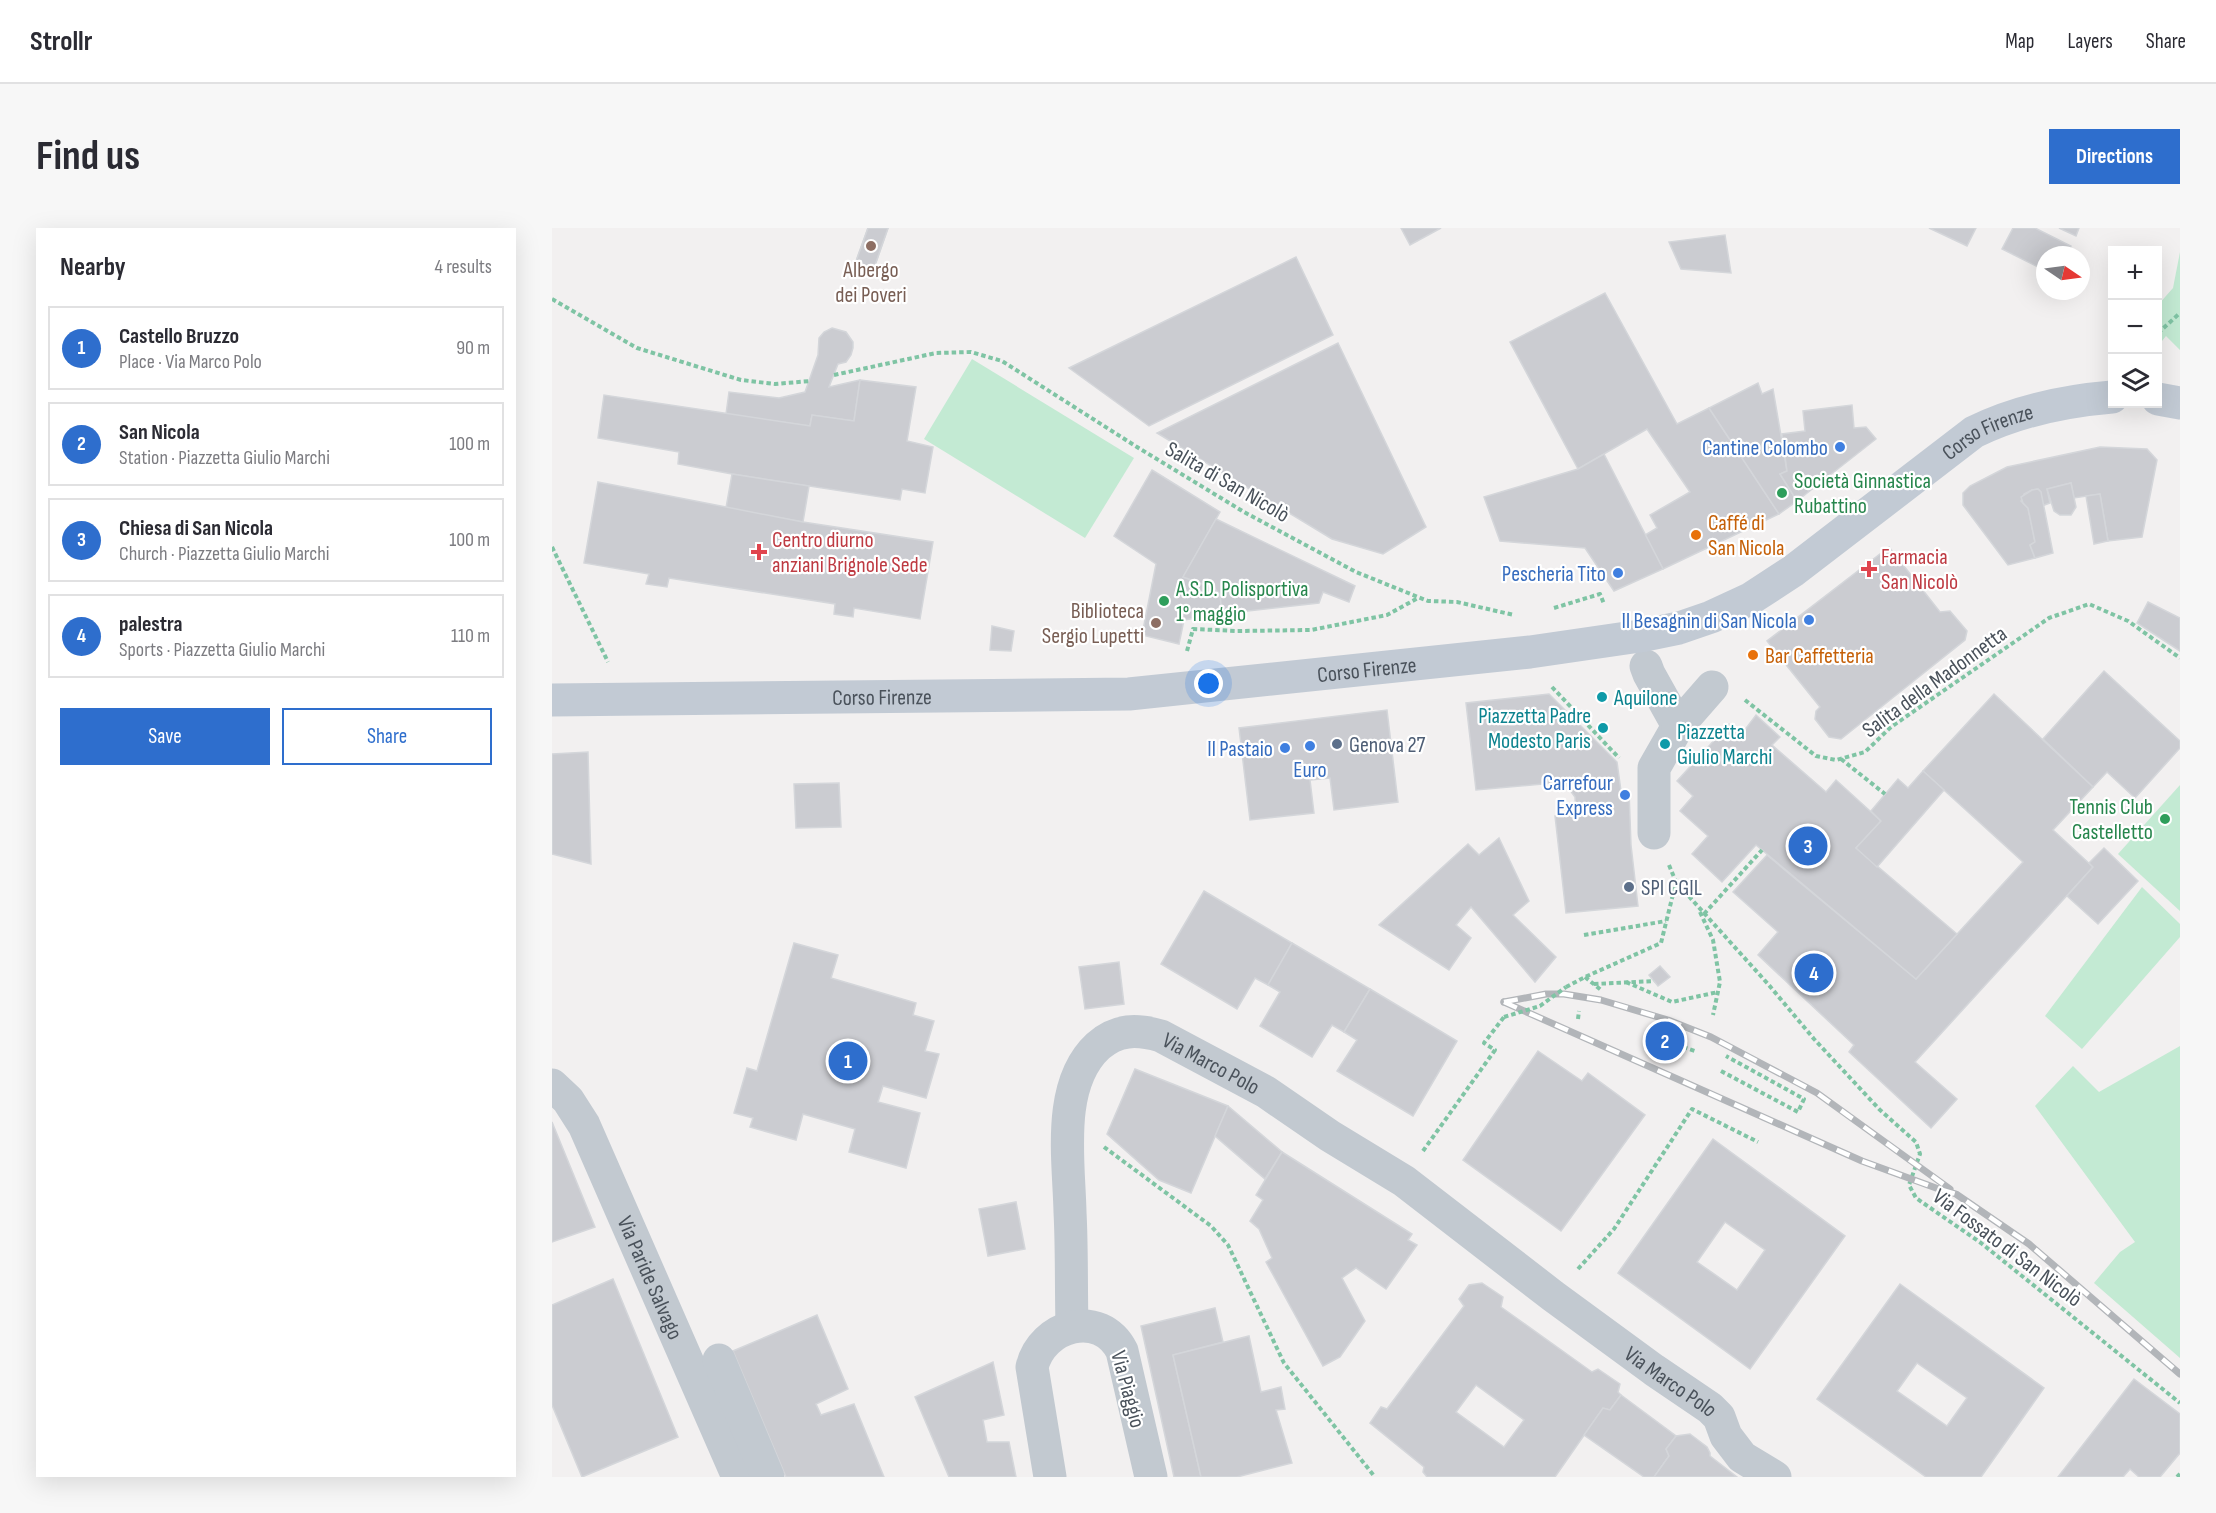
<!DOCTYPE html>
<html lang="en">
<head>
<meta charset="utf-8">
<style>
  :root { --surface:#fff; --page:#f7f7f7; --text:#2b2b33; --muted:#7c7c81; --line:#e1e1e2; --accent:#2e6ecd }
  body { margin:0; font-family:"Sofia Sans Condensed",sans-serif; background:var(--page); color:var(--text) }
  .controls { position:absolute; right:18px; top:18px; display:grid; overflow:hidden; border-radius:0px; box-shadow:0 6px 24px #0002 }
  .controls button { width:54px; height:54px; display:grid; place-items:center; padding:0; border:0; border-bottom:2px solid var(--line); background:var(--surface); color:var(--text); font:30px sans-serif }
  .compass { position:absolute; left:1484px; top:18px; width:54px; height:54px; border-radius:50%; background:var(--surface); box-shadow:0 6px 24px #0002; rotate:103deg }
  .you { position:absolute; left:657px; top:456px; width:21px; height:21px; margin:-15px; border:4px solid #fff; border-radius:50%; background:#1a73e8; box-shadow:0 0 0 9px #1a73e833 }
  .badge { display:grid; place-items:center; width:39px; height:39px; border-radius:50%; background:var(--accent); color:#fff; font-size:20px; font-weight:700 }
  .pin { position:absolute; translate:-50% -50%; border:3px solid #fff; box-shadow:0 2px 6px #0006 }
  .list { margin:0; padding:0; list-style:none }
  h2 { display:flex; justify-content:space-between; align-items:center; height:78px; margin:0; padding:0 24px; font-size:26px }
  h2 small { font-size:20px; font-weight:400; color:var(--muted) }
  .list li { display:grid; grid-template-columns:39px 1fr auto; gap:18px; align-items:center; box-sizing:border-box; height:84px; margin:0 12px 12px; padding:0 12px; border:2px solid var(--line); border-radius:0px }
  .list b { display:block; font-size:22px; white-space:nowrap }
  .list p { margin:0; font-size:20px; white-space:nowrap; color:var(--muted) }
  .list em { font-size:20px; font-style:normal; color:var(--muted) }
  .actions { display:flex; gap:12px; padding:18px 24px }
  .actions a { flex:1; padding:14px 0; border:2px solid var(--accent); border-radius:0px; text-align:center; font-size:21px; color:var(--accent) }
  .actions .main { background:var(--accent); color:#fff }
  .icon { flex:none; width:33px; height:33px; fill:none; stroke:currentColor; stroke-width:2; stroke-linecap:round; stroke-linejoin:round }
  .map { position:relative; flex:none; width:1628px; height:1249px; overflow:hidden; border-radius:0px }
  header { display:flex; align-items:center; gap:36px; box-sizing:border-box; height:84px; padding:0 30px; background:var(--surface); border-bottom:2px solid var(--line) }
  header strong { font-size:28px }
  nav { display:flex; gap:33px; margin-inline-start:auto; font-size:21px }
  .intro { display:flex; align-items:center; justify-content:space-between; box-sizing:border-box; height:144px; padding:0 36px }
  h1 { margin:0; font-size:42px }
  .button { padding:15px 27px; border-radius:0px; background:var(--accent); color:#fff; font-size:21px; font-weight:700 }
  main { display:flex; gap:36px; padding:0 36px }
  aside { flex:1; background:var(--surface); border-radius:0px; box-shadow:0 6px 24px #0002 }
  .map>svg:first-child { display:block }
</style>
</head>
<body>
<header>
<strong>Strollr</strong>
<nav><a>Map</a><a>Layers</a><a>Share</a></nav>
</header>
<div class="intro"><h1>Find us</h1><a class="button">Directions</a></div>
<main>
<aside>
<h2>Nearby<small>4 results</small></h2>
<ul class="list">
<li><span class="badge">1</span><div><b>Castello Bruzzo</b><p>Place · Via Marco Polo</p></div><em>90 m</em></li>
<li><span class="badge">2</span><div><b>San Nicola</b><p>Station · Piazzetta Giulio Marchi</p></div><em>100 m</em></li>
<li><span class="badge">3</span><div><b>Chiesa di San Nicola</b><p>Church · Piazzetta Giulio Marchi</p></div><em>100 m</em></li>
<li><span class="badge">4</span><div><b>palestra</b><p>Sports · Piazzetta Giulio Marchi</p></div><em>110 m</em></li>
</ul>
<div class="actions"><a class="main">Save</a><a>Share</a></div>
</aside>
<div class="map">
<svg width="1628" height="1249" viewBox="0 0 1628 1249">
  <rect width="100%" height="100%" fill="#f2f0f0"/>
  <g fill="#c3ead3">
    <polygon points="1628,24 1628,122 1614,108 1606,118 1606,77 1621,60"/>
    <polygon points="420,131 582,230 533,310 372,211"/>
    <polygon points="1628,557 1628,683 1566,626"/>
    <polygon points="1590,659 1628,696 1628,709 1530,821 1493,788"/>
    <polygon points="1628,818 1628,1130 1542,1055 1568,1024 1583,1014 1483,878 1521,838 1547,864"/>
  </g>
  <g fill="#cbccd1" stroke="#d4d6da" stroke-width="1.5" fill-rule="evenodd">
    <polygon points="316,0 336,0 321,43 303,36"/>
    <polygon points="316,0 336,0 321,43 303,36"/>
    <polygon points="849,0 889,0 858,17"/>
    <polygon points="1377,0 1424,0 1415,18"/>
    <polygon points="1461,0 1483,0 1519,18 1515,27 1493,27 1492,42 1450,21"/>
    <polygon points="1507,0 1527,0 1524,8"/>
    <polygon points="1173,7 1179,45 1129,41 1117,14"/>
    <polygon points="744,29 781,107 597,198 517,140"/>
    <polygon points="1053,65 1125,196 1157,180 1227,286 1111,341 1093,307 1105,300 1098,287 1138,264 1095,201 1026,241 958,114"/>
    <polygon points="280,100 294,104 301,114 301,120 299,127 294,134 286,136 277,159 308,152 302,193 260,187 258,198 174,186 177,164 227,170 253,164 266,127 267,110 272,104"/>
    <polygon points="786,115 874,299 831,326 780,311 605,205"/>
    <polygon points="308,152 364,159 355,213 381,219 373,265 350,261 348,272 180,246 126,236 127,224 46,210 52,167 258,198 260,187 302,193"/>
    <polygon points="1206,155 1210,166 1221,161 1235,243 1228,246 1245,273 1227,286 1157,180"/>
    <polygon points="1300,177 1302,200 1314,199 1324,211 1245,273 1228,246 1235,243 1230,206 1253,203 1251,183"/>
    <polygon points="1548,219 1595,221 1605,232 1590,309 1556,313 1548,266 1522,270 1519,255 1495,261 1498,275 1490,278 1489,264 1486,261 1480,262 1472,266 1469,273 1476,280 1483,314 1478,317 1483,330 1456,337 1411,277 1411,265 1418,258 1455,239"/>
    <polygon points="1052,226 1111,341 1062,363 1033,320 948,313 932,269 1026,241"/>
    <polygon points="600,242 668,284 631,349 662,360 668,366 670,386 632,392 627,416 590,407 604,336 562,308"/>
    <polygon points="180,246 257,258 251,294 174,280"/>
    <polygon points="46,254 251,294 381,314 368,391 302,380 301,389 282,386 283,376 117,350 115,359 94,356 97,346 32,335"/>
    <polygon points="1519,255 1524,279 1519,287 1508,287 1502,283 1495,261"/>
    <polygon points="1486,261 1489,264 1501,325 1483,330 1478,317 1483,314 1476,280 1471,275 1469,269 1480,262"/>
    <polygon points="1548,266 1556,313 1542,316 1534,268"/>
    <polygon points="664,291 803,358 797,374 771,364 767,375 670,386 668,366 662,360 631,349"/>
    <polygon points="1337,319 1388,384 1398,383 1415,403 1413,412 1289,511 1277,509 1263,491 1264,483 1268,479 1215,413"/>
    <polygon points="1596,374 1628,390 1628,423 1585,395"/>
    <polygon points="440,398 462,403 459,423 438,422"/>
    <polygon points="1552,443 1628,513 1628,520 1583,570 1555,544 1541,559 1491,511"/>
    <polygon points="997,466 1065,534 1069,563 1077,563 1079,617 1086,678 1014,685 1003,588 1024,586 1023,569 1012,554 924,562 914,475"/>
    <polygon points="1442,466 1541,559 1501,602 1541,639 1363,834 1405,871 1379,900 1297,824 1302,817 1206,727 1226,704 1181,664 1215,627 1364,751 1471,634 1371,543"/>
    <polygon points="835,482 846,574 782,582 778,550 758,552 762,585 698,592 687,500"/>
    <polygon points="1204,487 1228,509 1220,517 1274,564 1284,552 1329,593 1304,620 1405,706 1364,751 1204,617 1170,654 1140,626 1156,608 1128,583 1141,568 1125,553 1177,496 1189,507"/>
    <polygon points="36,524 39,636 0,626 0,526"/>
    <polygon points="1371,543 1392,562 1325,639 1304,620 1329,593 1319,583 1346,551 1356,560"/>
    <polygon points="287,555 289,599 244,600 242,556"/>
    <polygon points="947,610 977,673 961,687 1004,729 983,754 919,679 904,697 919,710 897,742 827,697 916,616 927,627"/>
    <polygon points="1552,620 1586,653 1546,696 1515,668 1541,639 1537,635"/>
    <polygon points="652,663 740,715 716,757 703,750 685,781 609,736"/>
    <polygon points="242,715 286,727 279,750 364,775 361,787 382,793 373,823 387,826 374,870 331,858 326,874 368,885 354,940 297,924 303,901 251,886 244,912 198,899 201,890 182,885 195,840 205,843"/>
    <polygon points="740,715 818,761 792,804 780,797 760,829 708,798 728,764 716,757"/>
    <polygon points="567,734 572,776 533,781 527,739"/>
    <polygon points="1108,738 1118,749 1106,758 1097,747"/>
    <polygon points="818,761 905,813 861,888 785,843 805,812 792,804"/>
    <polygon points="986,823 1030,853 1036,845 1093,887 1009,1003 911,932"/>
    <polygon points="583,841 676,878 639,965 607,952 555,906"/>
    <polygon points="676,878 730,924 713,951 663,908"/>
    <polygon points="0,894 43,999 0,1014"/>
    <path d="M1161,911L1293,1008L1198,1141L1066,1045ZM1173,994L1213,1022L1185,1062L1145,1034Z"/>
    <polygon points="730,924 860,1006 856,1012 865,1017 834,1061 804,1040 790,1050 813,1093 788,1129 771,1138 714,1034 720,1030 707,1001 698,993 711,972 704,967"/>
    <polygon points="464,974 473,1021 436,1028 427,981"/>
    <polygon points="61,1051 126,1209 30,1249 0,1177 0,1077"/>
    <path d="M930,1055L951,1069L949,1079L1040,1144L1046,1141L1068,1156L1066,1164L1069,1167L1058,1182L1051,1180L1003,1249H875L871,1244L872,1239L818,1195L829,1179L835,1181L912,1078L907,1071L917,1057ZM924,1157L972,1192L952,1219L904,1184Z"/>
    <path d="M1348,1056L1492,1160L1429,1249H1374L1265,1171ZM1365,1135L1415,1170L1395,1198L1345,1163Z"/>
    <polygon points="663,1080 671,1114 621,1127 649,1249 622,1249 589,1098"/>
    <polygon points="265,1087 296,1161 264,1176 269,1187 302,1176 332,1249 234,1249 181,1123"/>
    <polygon points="697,1108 709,1164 729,1159 733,1181 724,1182 740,1235 685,1249 649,1249 621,1127"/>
    <polygon points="441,1134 452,1187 431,1192 435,1214 457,1214 464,1249 397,1249 363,1169"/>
    <polygon points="1582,1151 1628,1186 1628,1225 1608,1249 1587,1249 1578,1241 1571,1249 1506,1249"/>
    <polygon points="1069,1167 1124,1208 1114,1221 1117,1228 1102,1249 1092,1249 1032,1207 1051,1180 1058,1182"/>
    <polygon points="1138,1206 1155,1219 1158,1225 1158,1228 1185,1249 1102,1249 1117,1228 1114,1221 1124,1208"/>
  </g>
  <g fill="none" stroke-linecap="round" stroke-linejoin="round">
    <g stroke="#7fc4a4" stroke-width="4" stroke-dasharray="4.5 3" stroke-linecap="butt">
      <polyline points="0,71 85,120 189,152 223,156 258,153"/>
      <polyline points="1606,105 1628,85"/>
      <polyline points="282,147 384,125 419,124 450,133 585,219 692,284 804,344 876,373 905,374 962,387"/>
      <polyline points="0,319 56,434"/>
      <polyline points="1002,380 1048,366 1052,376"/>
      <polyline points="635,423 641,401 685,403 759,402 835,387 866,370"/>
      <polyline points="1000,459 1067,530"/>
      <polyline points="1193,472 1264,528 1284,532 1313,524 1339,499 1497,390 1537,376 1576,393 1628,430"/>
      <polyline points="1289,531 1333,566"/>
      <polyline points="1117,637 1124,654 1216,756 1262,811 1327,881 1364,914 1368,926 1357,957 1364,970 1429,1015 1628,1175"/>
      <polyline points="1148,684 1161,712 1168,754 1161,787"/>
      <polyline points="1152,686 1210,622"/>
      <polyline points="1032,707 1114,693"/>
      <polyline points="1033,749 1049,762"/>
      <polyline points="1074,754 1120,774 1166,764"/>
      <polyline points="1042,756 1102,753"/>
      <polyline points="1014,759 1033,749 1109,715 1124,654"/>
      <polyline points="1026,791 1027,783"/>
      <polyline points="1131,819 1143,823"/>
      <polyline points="1129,826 1133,813"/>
      <polyline points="1169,843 1246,884 1252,871 1174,828"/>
      <polyline points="552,919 659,998 676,1017 732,1135 823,1249"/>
      <polyline points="871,923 943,822 932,815 952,789"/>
      <polyline points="1026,1041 1062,1001 1140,881 1206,914"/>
      <polyline points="1625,1249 1628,1246"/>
    </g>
    <g stroke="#c2c9d0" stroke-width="33">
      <polyline points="1094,438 1097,446 1126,498 1102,540 1102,605"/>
      <polyline points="1126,498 1160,459"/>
      <path id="s1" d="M0,857L16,872L32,897L186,1249"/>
      <path id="s2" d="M520,1098C519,1060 520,1022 518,984C517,933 504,857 546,818C565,801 585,801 609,808L714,864L778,908L852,953L1001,1068L1102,1142L1158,1180L1167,1189L1174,1208L1190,1229L1223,1249"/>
      <polyline points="167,1132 216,1249"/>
      <path d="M498,1249L480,1139C490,1097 548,1080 570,1123L599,1249"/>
    </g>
    <g stroke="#c2cad4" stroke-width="33">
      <polyline points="1606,171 1628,175"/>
      <path id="s3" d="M0,472L577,466L978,424L1088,408L1127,400L1159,389L1198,371L1241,343L1422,204C1465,183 1512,173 1560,169"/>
    </g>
    <g stroke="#b2b5b9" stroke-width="7">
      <g id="rail">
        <polyline points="952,774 1310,933 1384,960 1404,966 1477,1016 1628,1146"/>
        <polyline points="952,774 994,766 1012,766 1049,772 1116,792 1159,809 1265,865 1398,961"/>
      </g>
    </g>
    <use href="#rail" stroke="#fff" stroke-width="4.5" stroke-dasharray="14" stroke-linecap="butt"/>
    <polyline stroke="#7fc4a4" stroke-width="4" stroke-dasharray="4.5 3" stroke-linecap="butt" points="952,789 988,778 1014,759"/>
  </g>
  <g fill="#8d6e63" stroke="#fff" stroke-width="2">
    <circle cx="319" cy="18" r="6"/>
    <circle cx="604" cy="395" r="6"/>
  </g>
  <g fill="#3f7fe0" stroke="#fff" stroke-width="2">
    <circle cx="1288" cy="219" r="6"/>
    <circle cx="1066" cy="345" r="6"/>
    <circle cx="1257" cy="392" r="6"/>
    <circle cx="758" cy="518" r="6"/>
    <circle cx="733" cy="520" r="6"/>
    <circle cx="1073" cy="567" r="6"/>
  </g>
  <g fill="#2e9e5b" stroke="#fff" stroke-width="2">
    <circle cx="1230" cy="265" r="6"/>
    <circle cx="612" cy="373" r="6"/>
    <circle cx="1613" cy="591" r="6"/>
  </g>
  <g fill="#e8710a" stroke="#fff" stroke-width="2">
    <circle cx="1144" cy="307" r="6"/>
    <circle cx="1201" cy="427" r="6"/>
  </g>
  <g fill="#e0444e" stroke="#fff" stroke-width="2">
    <path d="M204 315h6v6h6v6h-6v6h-6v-6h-6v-6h6z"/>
    <path d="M1314 332h6v6h6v6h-6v6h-6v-6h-6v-6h6z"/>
  </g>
  <g fill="#0f9aa8" stroke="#fff" stroke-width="2">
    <circle cx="1050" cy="469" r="6"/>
    <circle cx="1051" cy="500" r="6"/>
    <circle cx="1113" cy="516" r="6"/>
  </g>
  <g fill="#5c6f8a" stroke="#fff" stroke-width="2">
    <circle cx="785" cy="516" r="6"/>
    <circle cx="1077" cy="659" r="6"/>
  </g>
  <g text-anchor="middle" stroke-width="4.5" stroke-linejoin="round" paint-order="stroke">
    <g font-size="22" fill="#785e54" stroke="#fff">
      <text x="319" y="49">Albergo<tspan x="319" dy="25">dei Poveri</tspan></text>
      <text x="592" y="390" text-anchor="end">Biblioteca<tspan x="592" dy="25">Sergio Lupetti</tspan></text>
    </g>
    <g font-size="22" fill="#4a525b" stroke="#fff">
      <text dy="8" stroke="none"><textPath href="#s3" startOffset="1500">Corso Firenze</textPath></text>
      <text transform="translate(676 253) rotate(30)" y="8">Salita di San Nicolò</text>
      <text dy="8" stroke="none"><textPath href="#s3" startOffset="816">Corso Firenze</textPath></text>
      <text transform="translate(1382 453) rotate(-36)" y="8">Salita della Madonnetta</text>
      <text dy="8" stroke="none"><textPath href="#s3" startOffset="330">Corso Firenze</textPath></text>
      <text dy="8" stroke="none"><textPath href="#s2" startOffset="412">Via Marco Polo</textPath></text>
      <text transform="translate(1456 1019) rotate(37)" y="8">Via Fossato di San Nicolò</text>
      <text dy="8" stroke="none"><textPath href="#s1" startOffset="218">Via Paride Salvago</textPath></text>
      <text dy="8" stroke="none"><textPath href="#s2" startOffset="972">Via Marco Polo</textPath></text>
      <text transform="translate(577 1161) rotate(75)" y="8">Via Piaggio</text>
    </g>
    <g font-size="22" fill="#366cbe" stroke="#fff" text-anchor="end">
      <text x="1276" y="227">Cantine Colombo</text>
      <text x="1054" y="353">Pescheria Tito</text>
      <text x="1245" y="400">Il Besagnin di San Nicola</text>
      <text x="721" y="528">Il Pastaio</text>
      <text x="758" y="549" text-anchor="middle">Euro</text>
      <text x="1061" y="562">Carrefour<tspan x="1061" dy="25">Express</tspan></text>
    </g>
    <g font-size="22" fill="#27864d" stroke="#fff" text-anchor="start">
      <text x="1242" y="260">Società Ginnastica<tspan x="1242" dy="25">Rubattino</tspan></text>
      <text x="624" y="368">A.S.D. Polisportiva<tspan x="624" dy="25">1° maggio</tspan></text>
      <text x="1601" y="586" text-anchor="end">Tennis Club<tspan x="1601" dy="25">Castelletto</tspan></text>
    </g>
    <g font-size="22" fill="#c56008" stroke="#fff" text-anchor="start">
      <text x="1156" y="302">Caffé di<tspan x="1156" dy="25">San Nicola</tspan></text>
      <text x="1213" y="435">Bar Caffetteria</text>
    </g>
    <g font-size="22" fill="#be3a42" stroke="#fff" text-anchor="start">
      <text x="220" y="319">Centro diurno<tspan x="220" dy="25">anziani Brignole Sede</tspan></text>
      <text x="1329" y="336">Farmacia<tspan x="1329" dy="25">San Nicolò</tspan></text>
    </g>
    <g font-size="22" fill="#0d838f" stroke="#fff" text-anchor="start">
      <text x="1062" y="477">Aquilone</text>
      <text x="1039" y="495" text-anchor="end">Piazzetta Padre<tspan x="1039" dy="25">Modesto Paris</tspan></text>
      <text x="1125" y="511">Piazzetta<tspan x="1125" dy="25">Giulio Marchi</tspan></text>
    </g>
    <g font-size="22" fill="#4e5e75" stroke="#fff" text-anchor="start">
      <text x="797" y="524">Genova 27</text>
      <text x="1089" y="667">SPI CGIL</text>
    </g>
  </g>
</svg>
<div class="controls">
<button>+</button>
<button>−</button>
<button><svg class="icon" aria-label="layers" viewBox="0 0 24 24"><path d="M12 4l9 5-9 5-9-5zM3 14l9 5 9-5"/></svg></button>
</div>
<svg class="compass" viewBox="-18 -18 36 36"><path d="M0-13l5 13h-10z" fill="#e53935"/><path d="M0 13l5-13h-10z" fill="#7c7c81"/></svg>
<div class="you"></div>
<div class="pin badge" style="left:296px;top:833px">1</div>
<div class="pin badge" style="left:1113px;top:813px">2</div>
<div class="pin badge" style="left:1256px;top:618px">3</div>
<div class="pin badge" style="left:1262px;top:745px">4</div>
</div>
</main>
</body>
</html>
